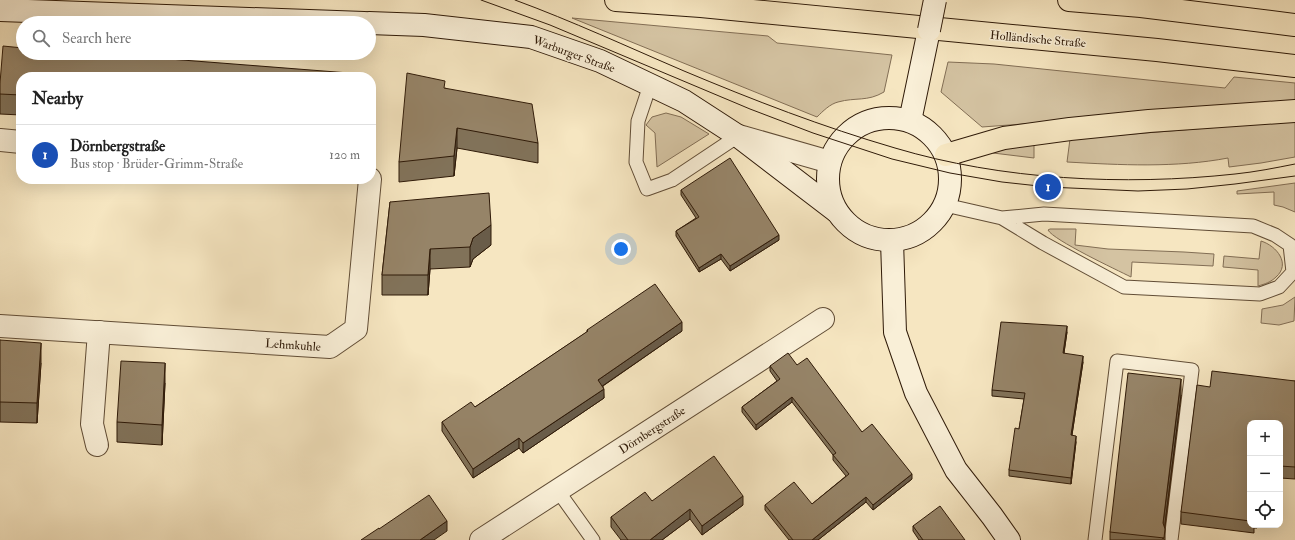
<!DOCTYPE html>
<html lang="en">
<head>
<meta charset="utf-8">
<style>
  :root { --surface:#fff; --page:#f2f2f2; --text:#222; --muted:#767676; --line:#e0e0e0; --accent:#7c3aed }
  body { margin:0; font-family:"IM FELL Double Pica",serif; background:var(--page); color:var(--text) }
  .controls { position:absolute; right:12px; bottom:12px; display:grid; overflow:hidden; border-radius:8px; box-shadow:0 4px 16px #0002 }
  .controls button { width:36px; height:36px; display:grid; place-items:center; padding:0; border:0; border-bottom:1px solid var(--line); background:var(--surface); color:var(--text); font:20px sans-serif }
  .you { position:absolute; left:621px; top:249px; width:14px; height:14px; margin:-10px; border:3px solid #fff; border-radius:50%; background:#1a73e8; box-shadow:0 0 0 6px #1a73e833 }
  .badge { display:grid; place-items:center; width:26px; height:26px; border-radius:50%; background:var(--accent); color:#fff; font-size:13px; font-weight:700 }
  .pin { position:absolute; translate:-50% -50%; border:2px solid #fff; box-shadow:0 1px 4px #0006 }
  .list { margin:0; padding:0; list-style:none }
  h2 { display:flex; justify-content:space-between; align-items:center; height:52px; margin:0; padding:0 16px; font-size:17px }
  h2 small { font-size:13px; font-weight:400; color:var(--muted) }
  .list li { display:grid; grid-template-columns:26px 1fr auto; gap:12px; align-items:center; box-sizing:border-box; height:60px; padding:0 16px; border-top:1px solid var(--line) }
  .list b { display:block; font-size:15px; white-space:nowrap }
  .list p { margin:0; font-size:13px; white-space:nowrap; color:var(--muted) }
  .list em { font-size:13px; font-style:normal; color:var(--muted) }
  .icon { flex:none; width:22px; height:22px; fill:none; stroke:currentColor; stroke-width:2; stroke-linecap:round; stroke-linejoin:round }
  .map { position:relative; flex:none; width:1295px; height:540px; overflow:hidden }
  .search { position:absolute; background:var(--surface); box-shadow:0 4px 16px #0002; left:16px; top:16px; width:360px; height:44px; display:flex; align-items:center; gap:10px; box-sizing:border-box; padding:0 14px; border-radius:22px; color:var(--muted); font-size:15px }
  .panel { position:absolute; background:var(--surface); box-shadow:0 4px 16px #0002; left:16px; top:72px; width:360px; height:112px; border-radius:16px }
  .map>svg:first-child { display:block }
</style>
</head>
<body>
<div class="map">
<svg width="1295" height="540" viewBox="0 0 1295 540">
  <rect width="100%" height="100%" fill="#f6e6c1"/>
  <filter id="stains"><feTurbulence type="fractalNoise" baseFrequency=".005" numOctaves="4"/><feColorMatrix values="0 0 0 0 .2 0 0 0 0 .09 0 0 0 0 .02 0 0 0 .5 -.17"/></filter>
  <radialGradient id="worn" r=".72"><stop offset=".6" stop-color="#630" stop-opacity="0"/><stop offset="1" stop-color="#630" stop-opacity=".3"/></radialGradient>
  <g fill="#d4c3a2" stroke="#826e55">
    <path d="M572,18L768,36L777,43L892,55L884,92C867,102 856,97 838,102C830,104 823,111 817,117Z"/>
    <polygon points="948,62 994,64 1225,88 1234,77 1295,83 1295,104 982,127 941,92"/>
    <polygon points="666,113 681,117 709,134 657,167 655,133 646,125 652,117"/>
    <path d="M1295,121V157L1261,163L1229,167L1228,158C1176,168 1120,165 1067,162L1070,139Z"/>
    <polygon points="1034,143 1034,158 993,153 993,148"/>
    <polygon points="1295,183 1295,212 1283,207 1274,205 1274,192 1237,194 1237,191"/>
    <path d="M1050,229H1076L1075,245L1108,249L1184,252L1214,254L1213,266L1132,262L1131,277C1117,270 1053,240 1048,230Z"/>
    <path d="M1261,241C1277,246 1291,264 1276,277C1271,282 1265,284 1258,286V270L1223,267L1224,256L1259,259Z"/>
    <polygon points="1295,297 1294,321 1279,325 1261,323 1262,309 1283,305"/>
  </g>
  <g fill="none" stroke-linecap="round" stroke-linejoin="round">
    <g stroke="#614d36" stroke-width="15">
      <g id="lane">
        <polyline points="650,85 638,121 636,162 647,189 672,180 738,136"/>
        <polyline points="945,205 1002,218 1044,214 1253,226 1275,235 1290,245 1293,272 1279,287 1260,294 1124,287 1043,243 1002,218"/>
        <polyline points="558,491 593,540"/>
        <polyline points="1095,540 1117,361 1192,370 1171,540"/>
      </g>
    </g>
    <g stroke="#614d36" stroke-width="24">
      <g id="street">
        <polyline points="739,136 830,162"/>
        <polyline points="0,140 21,142"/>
        <polyline points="0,326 330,347 356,329 370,179"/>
        <polyline points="97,445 92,424 99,332"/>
        <polyline points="481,540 823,319"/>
      </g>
    </g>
    <g stroke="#2f1a08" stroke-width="24">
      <g id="secondary">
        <polyline points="0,10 364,23"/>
        <polyline points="369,23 424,25 531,37 600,61 684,101 738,136 836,211"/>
        <circle cx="889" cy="179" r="61"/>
        <polyline points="910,121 929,30"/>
        <polyline points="892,241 895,332 916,393 956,470 992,516 1009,540"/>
      </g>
    </g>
    <g stroke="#2f1a08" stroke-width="24">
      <g id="highway">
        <polyline points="616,0 701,6 1157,50 1295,66"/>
        <polyline points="1069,0 1141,6 1295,25"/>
        <polyline points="946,155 1004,138 1070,129 1149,121 1295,111"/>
      </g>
    </g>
    <use href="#lane" stroke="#f9efd7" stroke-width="13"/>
    <use href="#street" stroke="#f9efd7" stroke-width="22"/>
    <use href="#secondary" stroke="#f9efd7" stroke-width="22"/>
    <use href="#highway" stroke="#f6e6c1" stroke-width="22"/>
    <g stroke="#2f1a08" stroke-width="1">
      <polyline points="481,0 550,25 750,109 813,133 892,159 950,173 1002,182 1048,187 1138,191 1187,189 1235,184 1295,176"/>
      <path d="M515,0C572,21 628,47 684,71C753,100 823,127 895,148C1002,180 1124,186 1235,174C1255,172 1275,168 1295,164"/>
    </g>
    <g stroke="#2f1a08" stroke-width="24" stroke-linecap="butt">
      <polyline id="secondary-bridge" points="929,30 935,0"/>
    </g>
    <use href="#secondary-bridge" stroke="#f9efd7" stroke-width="22"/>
  </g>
  <g fill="#817259" stroke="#2f1a08">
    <polygon points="21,77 21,115 0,114 0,83"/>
    <polygon points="445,88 538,143 538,163 457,148 454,176 399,182 399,162"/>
    <polygon points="681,190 779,240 730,271 721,259 699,272 676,236 676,231 696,218 681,195"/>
    <polygon points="390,202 491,245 473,259 470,267 430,269 428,295 382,295 382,275"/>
    <polygon points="587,330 682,331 603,386 604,398 523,453 519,448 473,478 442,431 442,422 475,407 587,332"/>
    <polygon points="1067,332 1064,353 1083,362 1072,435 1076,442 1071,484 1009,476 1009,470 1019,429 1024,399 992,396 992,390"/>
    <polygon points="0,340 41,363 37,423 0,422"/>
    <polygon points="797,365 862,432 912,479 873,510 866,502 818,540 789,540 765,510 765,505 812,504 846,476 833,460 833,455 792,402 756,430 742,412 742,407 777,381 770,371 770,366"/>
    <polygon points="1295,381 1295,479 1280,478 1280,423 1250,423 1250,525 1257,525 1257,528 1254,528 1254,533 1181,524 1181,512 1210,387"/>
    <polygon points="165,383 162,445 117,442 117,422"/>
    <polygon points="1181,395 1165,527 1165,540 1110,540 1110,532"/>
    <polygon points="652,501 743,505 702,535 690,519 662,540 621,540 611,527 611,517"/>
    <polygon points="913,526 965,540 919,540 913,531"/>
  </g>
  <g fill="#695c49" stroke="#2f1a08">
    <polygon points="457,128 457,148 454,176 454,156"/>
    <polygon points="491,225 491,245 473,259 470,267 470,247 473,238"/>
    <polygon points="779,235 779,240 730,271 730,266"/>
    <polygon points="430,249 430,269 428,295 428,275"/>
    <polygon points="721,254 721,259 699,272 699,268"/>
    <polygon points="682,322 682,331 598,389 598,380"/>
    <polygon points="1067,326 1067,332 1063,359 1063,353"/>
    <polygon points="41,343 41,363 37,423 37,403"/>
    <polygon points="1083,356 1083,362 1071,441 1071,435"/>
    <polygon points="165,363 165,383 162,445 162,425"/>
    <polygon points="1181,379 1181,395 1163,539 1163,523"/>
    <polygon points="604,389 604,398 523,453 523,443"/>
    <polygon points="792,397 792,402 756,430 756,425"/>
    <polygon points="1076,436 1076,442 1071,484 1071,478"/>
    <polygon points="519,438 519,448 473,478 473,469"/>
    <polygon points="912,474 912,479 873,510 873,505"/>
    <polygon points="743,496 743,505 702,535 702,526"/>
    <polygon points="866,497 866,502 818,540 812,540"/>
    <polygon points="690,509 690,519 662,540 650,540"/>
    <polygon points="447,521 447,531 434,540 420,540"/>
  </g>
  <g fill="#968468" stroke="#2f1a08">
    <polygon points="3,46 23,48 23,53 92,53 362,74 361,77 21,77 21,95 0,94 0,83"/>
    <polygon points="407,73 445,81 444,88 532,104 538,143 457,128 454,156 399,162"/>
    <polygon points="730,158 779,235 730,266 721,254 699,268 676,231 699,217 681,190"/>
    <polygon points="489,193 491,225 473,238 470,247 430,249 428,275 382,275 390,202"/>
    <polygon points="655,284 682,322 598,380 604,389 523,443 519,438 473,469 442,422 471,402 475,407 588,331 587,330"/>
    <polygon points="1001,322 1067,326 1063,353 1083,356 1071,435 1076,436 1071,478 1009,470 1015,428 1019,429 1025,393 992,390"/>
    <polygon points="0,340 41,343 37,403 0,402"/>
    <polygon points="788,353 797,365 807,358 862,432 872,424 912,474 873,505 866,497 812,540 793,540 765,505 794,482 812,504 849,474 833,455 836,453 792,397 756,425 742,407 780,379 770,366"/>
    <polygon points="121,361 165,363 162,425 117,422"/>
    <polygon points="1212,371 1295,381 1295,467 1280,466 1280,423 1250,423 1250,521 1181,512 1197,385 1210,387"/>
    <polygon points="1128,373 1181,379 1163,523 1165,529 1164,538 1110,532"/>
    <polygon points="714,456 743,496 702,526 690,509 650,540 628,540 611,517 645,492 652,501"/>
    <polygon points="429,495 447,521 420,540 361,540 379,528 379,529"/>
    <polygon points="940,506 965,540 923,540 913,526"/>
  </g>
  <g text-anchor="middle" stroke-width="3" stroke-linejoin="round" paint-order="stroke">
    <g font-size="12" fill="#2f1a08" stroke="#f9efd7">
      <text transform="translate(1038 39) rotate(5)" y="4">Holländische Straße</text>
      <text transform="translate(574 54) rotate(20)" y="4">Warburger Straße</text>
      <text transform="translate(293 345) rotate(4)" y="4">Lehmkuhle</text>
      <text transform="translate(652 430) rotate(-33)" y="4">Dörnbergstraße</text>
    </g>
  </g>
  <rect width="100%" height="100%" filter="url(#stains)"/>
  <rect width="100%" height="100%" fill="url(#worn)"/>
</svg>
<div class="controls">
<button>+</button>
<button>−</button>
<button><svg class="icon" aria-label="locate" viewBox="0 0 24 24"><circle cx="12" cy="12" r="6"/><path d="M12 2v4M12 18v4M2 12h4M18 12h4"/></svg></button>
</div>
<div class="you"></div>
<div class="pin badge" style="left:1048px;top:187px;background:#1a4fb4">1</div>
<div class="search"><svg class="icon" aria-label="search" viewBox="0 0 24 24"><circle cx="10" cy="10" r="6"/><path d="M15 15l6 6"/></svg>Search here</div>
<section class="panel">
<h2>Nearby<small></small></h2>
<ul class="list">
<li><span class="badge" style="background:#1a4fb4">1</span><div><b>Dörnbergstraße</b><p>Bus stop · Brüder-Grimm-Straße</p></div><em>120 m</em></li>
</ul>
</section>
</div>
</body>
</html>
